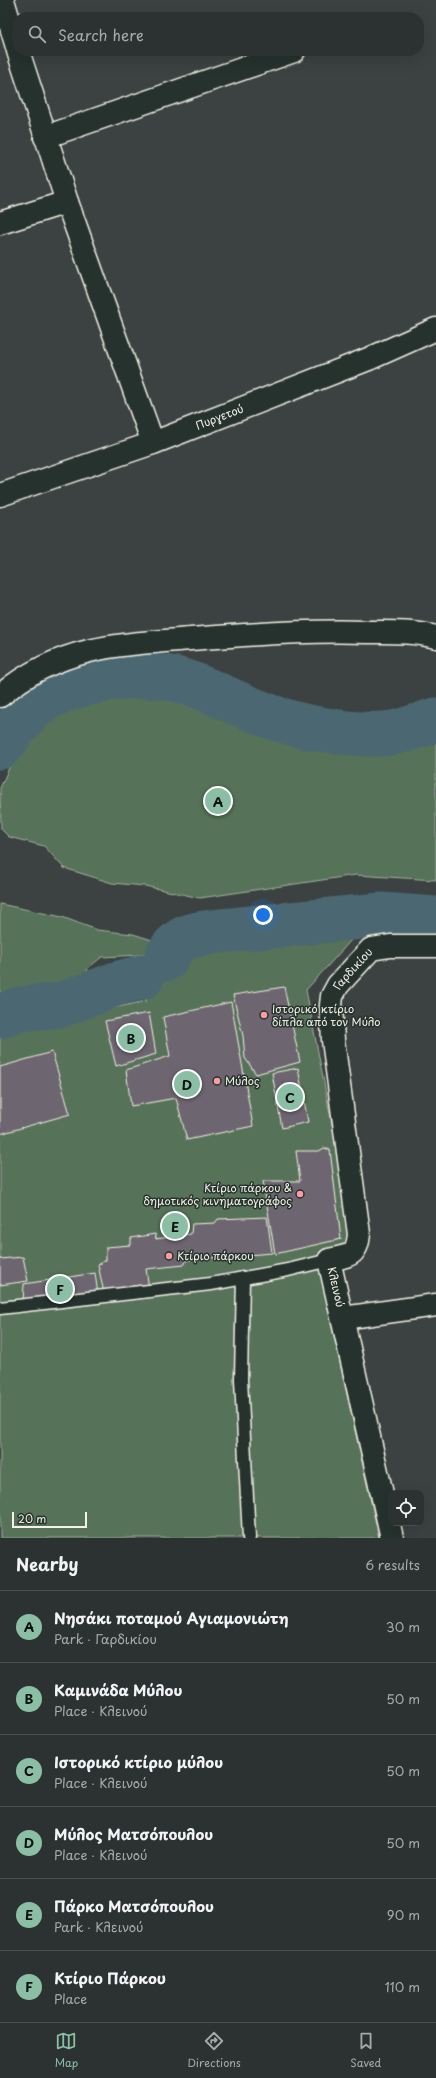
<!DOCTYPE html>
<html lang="en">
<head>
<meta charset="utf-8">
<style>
  :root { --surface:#2c3231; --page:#343a39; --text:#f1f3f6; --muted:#a6aaab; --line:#484d4d; --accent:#8abfa5 }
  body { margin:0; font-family:"Playpen Sans",sans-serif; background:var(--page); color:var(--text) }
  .controls { position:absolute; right:12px; bottom:12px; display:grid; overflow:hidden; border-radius:8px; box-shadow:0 4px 16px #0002 }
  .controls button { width:36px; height:36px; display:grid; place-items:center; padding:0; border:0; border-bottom:1px solid var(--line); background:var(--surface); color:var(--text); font:20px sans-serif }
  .scale { position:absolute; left:12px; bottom:10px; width:75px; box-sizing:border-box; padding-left:4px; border:2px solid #f4f1e8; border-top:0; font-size:11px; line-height:14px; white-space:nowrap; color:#f4f1e8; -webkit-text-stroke:3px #26332d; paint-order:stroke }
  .you { position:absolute; left:263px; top:915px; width:14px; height:14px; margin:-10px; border:3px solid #fff; border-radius:50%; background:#1a73e8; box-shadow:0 0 0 6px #1a73e833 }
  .badge { display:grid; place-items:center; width:26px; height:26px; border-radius:50%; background:var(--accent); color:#111; font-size:13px; font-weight:700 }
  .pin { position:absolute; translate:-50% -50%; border:2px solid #fff; box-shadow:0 1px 4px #0006 }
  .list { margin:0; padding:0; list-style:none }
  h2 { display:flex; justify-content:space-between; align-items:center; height:52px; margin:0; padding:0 16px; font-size:17px }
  h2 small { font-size:13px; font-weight:400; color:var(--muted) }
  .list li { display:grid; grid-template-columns:26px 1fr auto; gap:12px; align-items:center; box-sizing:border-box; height:72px; padding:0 16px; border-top:1px solid var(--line) }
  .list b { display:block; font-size:15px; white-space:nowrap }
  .list p { margin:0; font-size:13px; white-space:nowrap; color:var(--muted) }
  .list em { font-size:13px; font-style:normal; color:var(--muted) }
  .icon { flex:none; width:22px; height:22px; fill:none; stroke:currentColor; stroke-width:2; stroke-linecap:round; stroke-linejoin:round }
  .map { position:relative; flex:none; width:436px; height:1538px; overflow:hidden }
  .search { position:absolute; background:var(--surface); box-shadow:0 4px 16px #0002; left:12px; right:12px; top:12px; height:44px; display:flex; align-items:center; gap:10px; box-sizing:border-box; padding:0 14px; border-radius:16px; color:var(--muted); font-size:15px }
  .sheet { height:484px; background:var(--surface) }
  nav { display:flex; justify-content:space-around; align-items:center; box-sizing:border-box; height:56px; border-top:1px solid var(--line); background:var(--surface); font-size:11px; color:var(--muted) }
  nav a { display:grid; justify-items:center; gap:2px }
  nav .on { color:var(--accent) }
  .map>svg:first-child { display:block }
</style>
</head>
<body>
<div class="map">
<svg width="436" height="1538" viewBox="0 0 436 1538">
  <rect width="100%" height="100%" fill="#3b4241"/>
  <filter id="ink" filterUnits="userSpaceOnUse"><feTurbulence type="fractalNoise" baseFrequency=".025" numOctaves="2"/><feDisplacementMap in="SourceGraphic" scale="8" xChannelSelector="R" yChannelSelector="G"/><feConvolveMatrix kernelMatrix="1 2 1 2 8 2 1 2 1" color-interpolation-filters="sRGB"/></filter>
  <g filter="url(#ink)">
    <g fill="#567259" stroke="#a5b2a0">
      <polygon points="114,695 165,697 279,742 352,751 436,739 436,880 356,875 200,898 145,886 112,883 64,868 44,846 9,837 1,829 0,788 17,750 55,711"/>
      <path d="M0,904L62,917L97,930L133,934L152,940L147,953L140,955L102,957C98,960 91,965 88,969C83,978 83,986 75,993C61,1008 21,1000 0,1004Z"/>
      <polygon points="360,923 362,928 306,990 350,1217 351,1235 331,1300 330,1319 379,1538 0,1538 0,1033 146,1001 140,964"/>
    </g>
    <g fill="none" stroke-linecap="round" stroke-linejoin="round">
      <g stroke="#4c6872" stroke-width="45">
        <path d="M0,747C12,732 22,716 38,704C70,680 145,669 183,681C219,693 251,712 288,722C316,730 363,737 392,733C407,730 422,724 436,720"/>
        <path d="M166,959C178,934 195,934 220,931L381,915L436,919"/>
        <polyline points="0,1016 20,1009 61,1005 116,984 142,977"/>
      </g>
    </g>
    <g fill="#6d666f" stroke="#f4f1e8">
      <polygon points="284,987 300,1062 256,1074 245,1058 243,1036 233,995"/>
      <polygon points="231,1002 253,1126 187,1140 176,1098 131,1106 126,1070 170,1056 163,1017"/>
      <polygon points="149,1013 156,1054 116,1066 105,1021"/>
      <polygon points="52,1052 70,1114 0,1134 0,1067"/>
      <polygon points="298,1068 308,1122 282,1128 272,1073"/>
      <polygon points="324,1148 330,1150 341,1239 275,1254 263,1181 300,1181 296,1151 319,1151"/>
      <polygon points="267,1217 272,1253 187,1260 184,1265 146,1269 149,1288 104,1293 98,1265 106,1260 106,1247 131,1245 131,1238 155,1234 156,1239 191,1234 192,1224 215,1223 218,1219"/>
      <polygon points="23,1257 28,1281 0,1285 0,1259"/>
      <polygon points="95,1273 98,1295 23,1302 24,1284"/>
    </g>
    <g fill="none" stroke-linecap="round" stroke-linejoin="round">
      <g stroke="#f4f1e8" stroke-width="15">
        <g id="lane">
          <polyline points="243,1278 241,1379 249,1538"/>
          <polyline points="0,1308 211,1284 288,1270 329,1260"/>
        </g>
      </g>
      <g stroke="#f4f1e8" stroke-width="25">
        <g id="street">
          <polyline points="3,0 17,47"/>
          <polyline points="18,51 67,202 153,443"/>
          <polyline points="45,137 294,51"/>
          <polyline points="0,223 67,202"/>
          <path d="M0,696C25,674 56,659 89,651C122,643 157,642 191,639C249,634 308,630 367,632C390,632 413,631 436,637"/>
          <polyline points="343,1318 436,1305"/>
          <path id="s1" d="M392,1538L329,1260C349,1255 357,1257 359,1234L333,1040L331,1005L332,996L338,985L371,949L390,946H436"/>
        </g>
      </g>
      <g stroke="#f4f1e8" stroke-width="25">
        <g id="secondary">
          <path id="s2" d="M0,495L153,443L371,358L436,329"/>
        </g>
      </g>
      <use href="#lane" stroke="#26332d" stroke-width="12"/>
      <use href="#street" stroke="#26332d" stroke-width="22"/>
      <use href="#secondary" stroke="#26332d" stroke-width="22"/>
    </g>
  </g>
  <g fill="#ff9aa2" stroke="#26332d" stroke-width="1.5">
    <circle cx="264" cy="1015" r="4"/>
    <circle cx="217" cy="1081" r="4"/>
    <circle cx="300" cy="1194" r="4"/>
    <circle cx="169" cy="1256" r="4"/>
  </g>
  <g text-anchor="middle" stroke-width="3" stroke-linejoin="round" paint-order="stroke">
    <g font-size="11" fill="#f4f1e8" stroke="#26332d">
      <text dy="4" stroke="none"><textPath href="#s2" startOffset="233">Πυργετού</textPath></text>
      <text dy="4" stroke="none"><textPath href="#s1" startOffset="604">Γαρδικίου</textPath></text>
      <text transform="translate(336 1287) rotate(77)" y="4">Κλεινού</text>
    </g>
    <g font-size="11" fill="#f4f1e8" stroke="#26332d" text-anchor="start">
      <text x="272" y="1013">Ιστορικό κτίριο<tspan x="272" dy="13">δίπλα από τον Μύλο</tspan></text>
      <text x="225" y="1085">Μύλος</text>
      <text x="292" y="1192" text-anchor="end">Κτίριο πάρκου &amp;<tspan x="292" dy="13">δημοτικός κινηματογράφος</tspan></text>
      <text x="177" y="1260">Κτίριο πάρκου</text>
    </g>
  </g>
</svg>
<div class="controls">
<button><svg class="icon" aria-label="locate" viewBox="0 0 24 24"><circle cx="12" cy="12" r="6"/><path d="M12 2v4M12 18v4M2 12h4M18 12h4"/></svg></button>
</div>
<div class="scale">20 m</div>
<div class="you"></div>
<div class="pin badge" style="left:218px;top:801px">A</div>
<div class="pin badge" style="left:131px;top:1038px">B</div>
<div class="pin badge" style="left:290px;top:1097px">C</div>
<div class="pin badge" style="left:187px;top:1084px">D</div>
<div class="pin badge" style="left:175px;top:1226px">E</div>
<div class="pin badge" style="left:60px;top:1289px">F</div>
<div class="search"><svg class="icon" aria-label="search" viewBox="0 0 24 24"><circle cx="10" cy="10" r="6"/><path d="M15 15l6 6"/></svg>Search here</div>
</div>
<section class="sheet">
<h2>Nearby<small>6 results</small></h2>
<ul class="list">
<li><span class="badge">A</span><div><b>Νησάκι ποταμού Αγιαμονιώτη</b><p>Park · Γαρδικίου</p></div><em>30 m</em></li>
<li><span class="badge">B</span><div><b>Καμινάδα Μύλου</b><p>Place · Κλεινού</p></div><em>50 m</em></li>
<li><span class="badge">C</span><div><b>Ιστορικό κτίριο μύλου</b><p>Place · Κλεινού</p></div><em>50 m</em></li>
<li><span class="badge">D</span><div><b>Μύλος Ματσόπουλου</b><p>Place · Κλεινού</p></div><em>50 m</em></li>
<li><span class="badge">E</span><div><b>Πάρκο Ματσόπουλου</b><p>Park · Κλεινού</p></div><em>90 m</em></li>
<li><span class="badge">F</span><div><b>Κτίριο Πάρκου</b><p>Place</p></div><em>110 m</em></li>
</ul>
</section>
<nav>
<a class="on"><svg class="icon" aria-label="map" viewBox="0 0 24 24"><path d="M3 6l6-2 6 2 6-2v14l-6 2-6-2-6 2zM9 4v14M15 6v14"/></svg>Map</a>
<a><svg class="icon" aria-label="directions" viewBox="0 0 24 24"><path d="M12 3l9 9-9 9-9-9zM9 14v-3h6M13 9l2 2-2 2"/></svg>Directions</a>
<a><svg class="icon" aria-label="saved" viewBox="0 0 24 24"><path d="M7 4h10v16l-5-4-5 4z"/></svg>Saved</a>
</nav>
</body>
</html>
